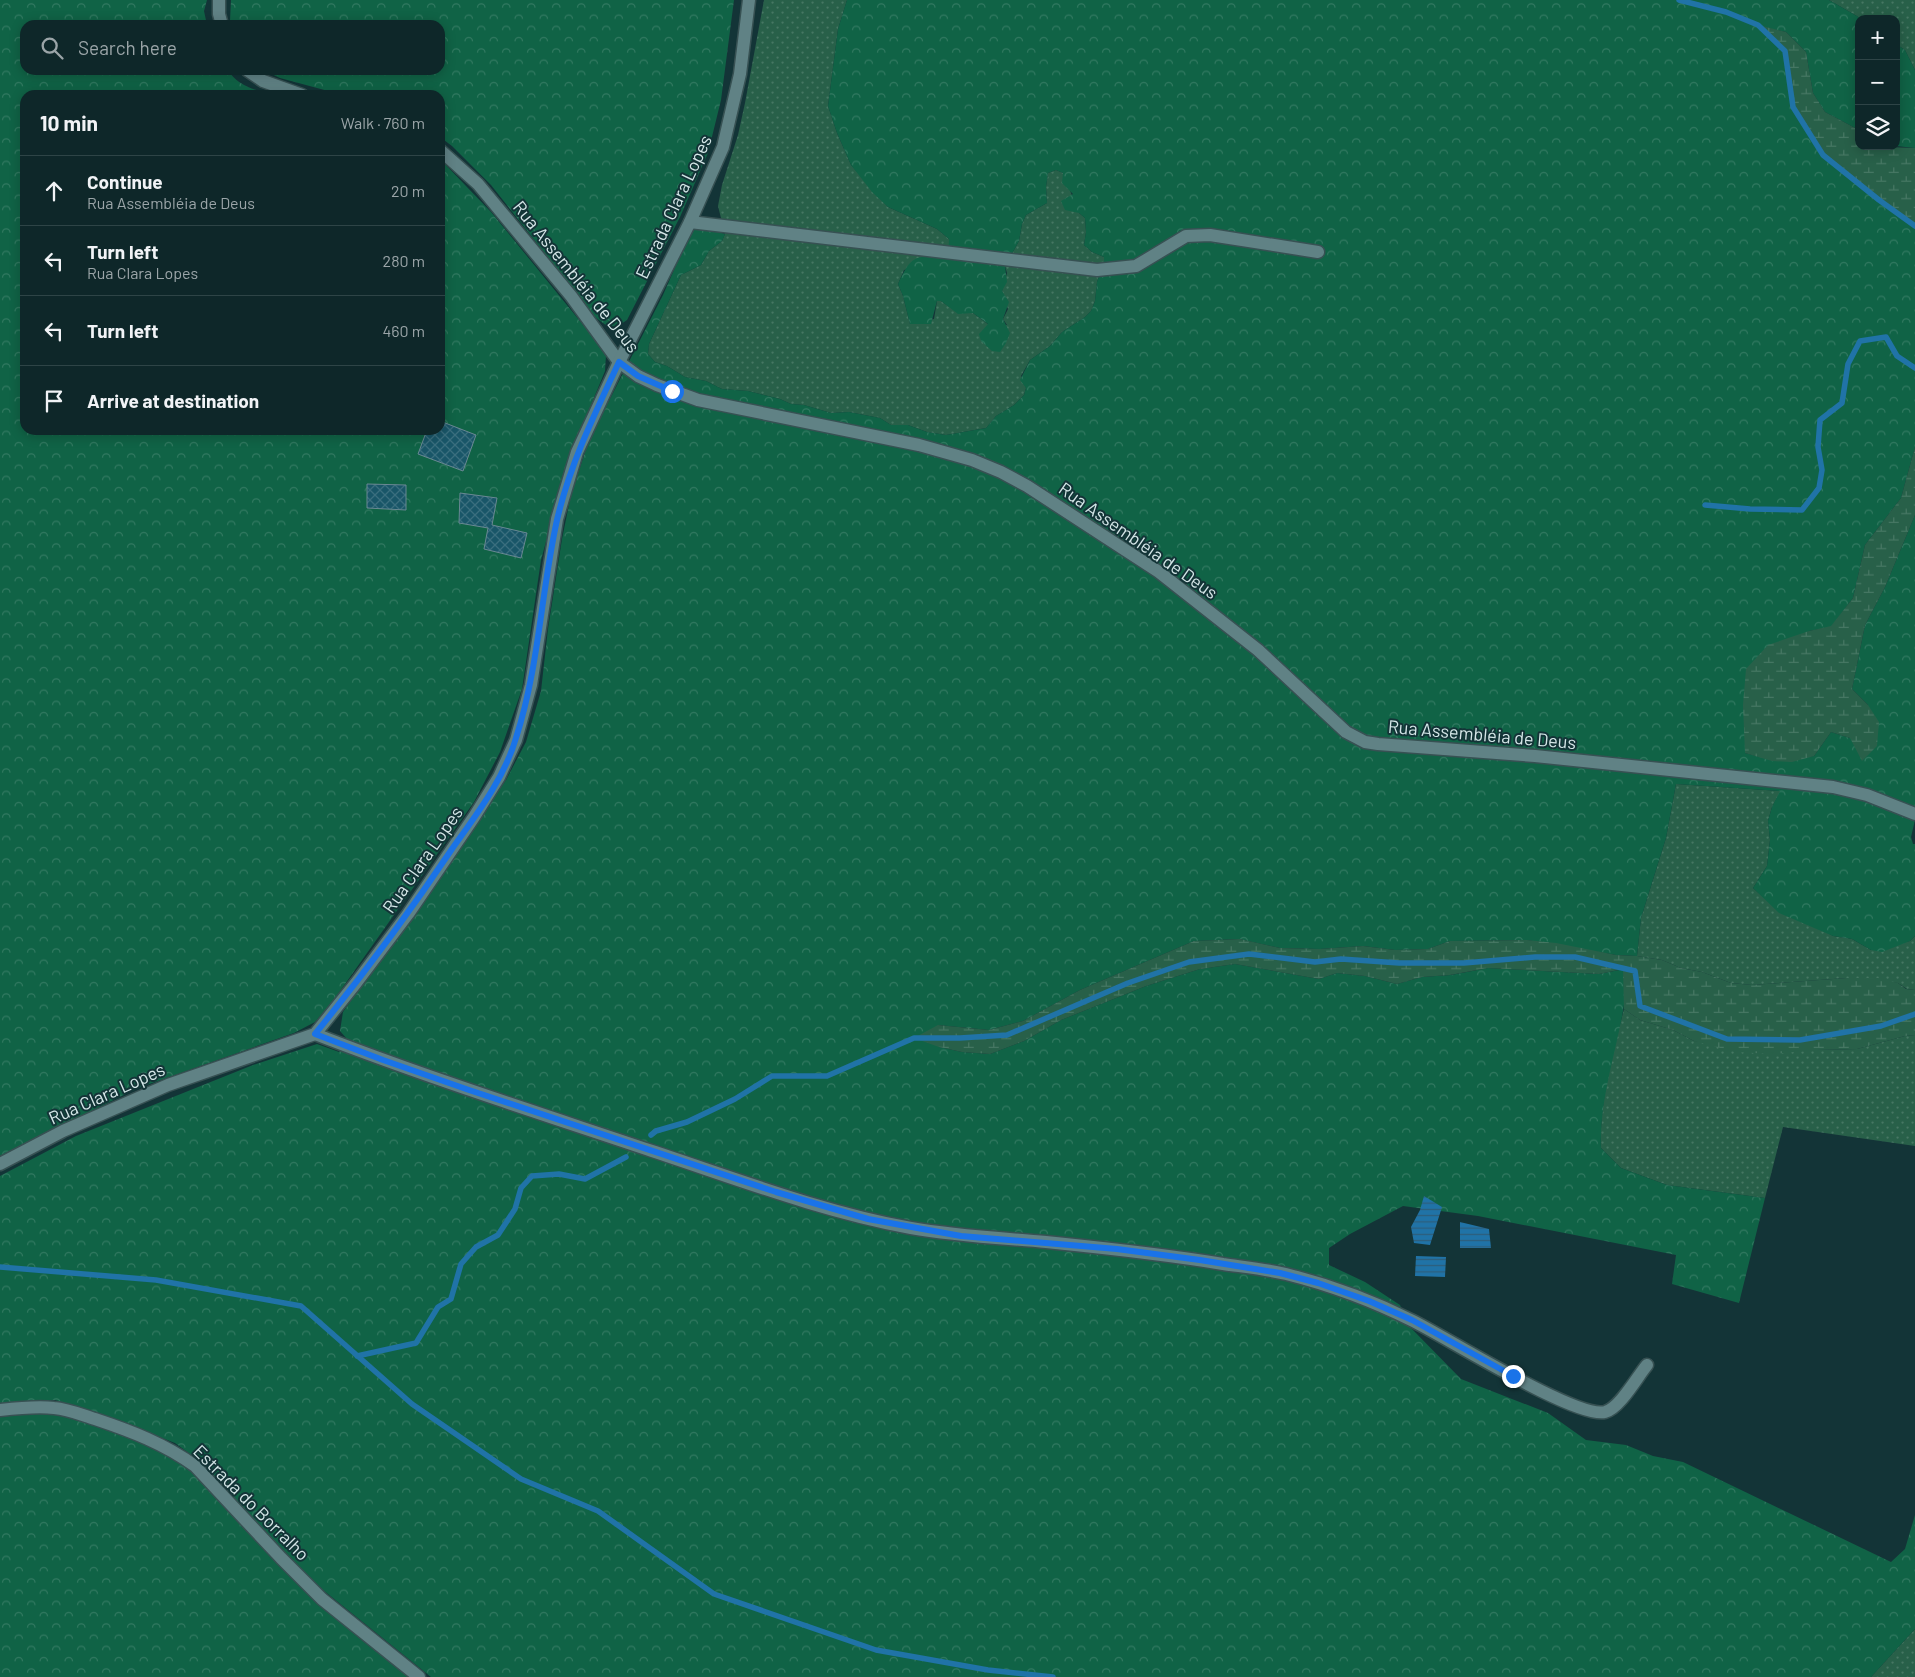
<!DOCTYPE html>
<html lang="en">
<head>
<meta charset="utf-8">
<style>
  :root { --surface:#0e2729; --page:#172f31; --text:#f1f3f6; --muted:#9ba5a8; --line:#2e4446 }
  body { margin:0; font-family:Barlow,sans-serif; background:var(--page); color:var(--text) }
  .controls { position:absolute; right:15px; top:15px; display:grid; overflow:hidden; border-radius:10px; box-shadow:0 2px 12px #0003 }
  .controls button { width:45px; height:45px; display:grid; place-items:center; padding:0; border:0; border-bottom:1px solid var(--line); background:var(--surface); color:var(--text); font:25px sans-serif }
  .stop { position:absolute; width:15px; height:15px; margin:-11px; border:4px solid #1a73e8; border-radius:50%; background:#fff }
  .stop.end { background:#1a73e8; border-color:#fff; box-shadow:0 1px 5px #0008 }
  .list { margin:0; padding:0; list-style:none }
  h2 { display:flex; justify-content:space-between; align-items:center; height:65px; margin:0; padding:0 20px; font-size:21px }
  h2 small { font-size:16px; font-weight:400; color:var(--muted) }
  .list li { display:grid; grid-template-columns:32px 1fr auto; gap:15px; align-items:center; box-sizing:border-box; height:70px; padding:0 20px; border-top:1px solid var(--line) }
  .list b { display:block; font-size:19px; white-space:nowrap }
  .list p { margin:0; font-size:16px; white-space:nowrap; color:var(--muted) }
  .list em { font-size:16px; font-style:normal; color:var(--muted) }
  .icon { flex:none; width:28px; height:28px; fill:none; stroke:currentColor; stroke-width:2; stroke-linecap:round; stroke-linejoin:round }
  .map { position:relative; flex:none; width:1915px; height:1677px; overflow:hidden }
  .search { position:absolute; background:var(--surface); box-shadow:0 2px 12px #0003; left:20px; top:20px; width:425px; height:55px; display:flex; align-items:center; gap:12px; box-sizing:border-box; padding:0 18px; border-radius:15px; color:var(--muted); font-size:19px }
  .panel { position:absolute; background:var(--surface); box-shadow:0 2px 12px #0003; left:20px; top:90px; width:425px; height:345px; border-radius:15px }
  .map>svg:first-child { display:block }
</style>
</head>
<body>
<div class="map">
<svg width="1915" height="1677" viewBox="0 0 1915 1677">
  <defs>
    <pattern id="grass-dots" width="8" height="8" patternUnits="userSpaceOnUse" patternTransform="scale(1.25)"><rect width="8" height="8" fill="#286049"/><path d="M2 2h.1M6 6h.1" fill="none" stroke="#467763" stroke-width="1.8" stroke-linecap="round"/></pattern>
    <pattern id="forest-crowns" width="20" height="18" patternUnits="userSpaceOnUse" patternTransform="scale(1.25)"><rect width="20" height="18" fill="#106346"/><path d="M2 6a3 3 0 1 1 6 0M12 15a3 3 0 1 1 6 0" fill="none" stroke="#327961"/></pattern>
    <pattern id="wetland-marsh" width="20" height="14" patternUnits="userSpaceOnUse" patternTransform="scale(1.25)"><rect width="20" height="14" fill="#286049"/><path d="M1 5h8M5 5V1M11 12h8M15 12V8" fill="none" stroke="#467763"/></pattern>
    <pattern id="water-rules" width="6" height="5" patternUnits="userSpaceOnUse" patternTransform="scale(1.25)"><rect width="6" height="5" fill="#2073a7"/><path d="M0 2.5h6" fill="none" stroke="#2e5e7b"/></pattern>
    <pattern id="building-cross-hatch" width="8" height="8" patternUnits="userSpaceOnUse" patternTransform="scale(1.25)"><rect width="8" height="8" fill="#195668"/><path d="M0 0l8 8M0 8l8-8" fill="none" stroke="#3a6e7e"/></pattern>
  </defs>
  <rect width="100%" height="100%" fill="#133437"/>
  <g fill="url(#grass-dots)">
    <polygon points="764,0 847,0 838,29 828,106 837,133 851,165 888,207 937,229 949,239 949,257 904,270 898,284 903,296 910,324 934,319 937,301 941,301 948,306 966,313 973,313 989,325 1007,325 1003,319 1008,309 1002,291 1007,273 1005,266 1019,241 1022,224 1026,215 1047,203 1046,187 1048,173 1056,170 1063,173 1079,213 1085,218 1086,232 1084,245 1092,252 1104,257 1104,263 1097,282 1095,301 1091,311 1085,317 1062,332 1050,346 1030,360 1021,376 1026,388 1024,395 1014,405 996,416 986,428 946,435 927,432 908,425 891,425 880,418 849,412 831,413 804,405 791,404 780,399 748,391 722,389 706,381 685,377 667,366 655,362 648,354 649,344 681,275 701,265 709,251 722,241 725,234 718,206 722,185 738,135 745,103"/>
    <polygon points="1829,0 1915,0 1915,70 1905,50 1896,44 1896,19 1862,19"/>
    <polygon points="1676,784 1781,791 1772,807 1768,821 1770,840 1767,866 1753,888 1763,897 1833,936 1852,939 1871,950 1910,941 1915,936 1915,990 1907,989 1898,983 1847,978 1752,985 1731,983 1702,972 1681,968 1662,960 1637,956 1641,918 1666,838"/>
    <path d="M1624,1009L1640,1020L1673,1030L1694,1041L1817,1050L1857,1049L1905,1036L1915,1035V1146L1783,1127L1765,1198L1667,1185L1621,1168L1601,1148C1599,1105 1613,1051 1624,1009Z"/>
    <polygon points="1915,1629 1915,1677 1871,1677"/>
  </g>
  <g fill="url(#forest-crowns)">
    <path d="M0,0H207L204,11L207,25H25V70H228C237,86 256,90 273,95H25V430H440V159L491,212L584,326L606,355L605,371L568,461L541,560L522,689L500,752L474,802L333,1001L315,1022L294,1033L138,1088L0,1156Z"/>
    <polygon points="231,0 734,0 721,100 708,153 680,217 627,320 618,326 607,326 595,317 491,185 452,146 440,137 440,95 343,95 280,78 263,70 440,70 440,25 232,25 230,21"/>
    <path d="M847,0H1829L1862,19H1859V130L1825,112L1813,93L1806,52L1786,32L1758,26L1785,51L1793,107L1823,155L1879,200L1915,226V447L1901,498L1865,545L1853,598L1831,627L1809,631L1745,753L1772,760L1814,756L1831,732L1850,738L1868,705L1852,689L1865,625L1885,587L1915,515V820L1911,837L1913,844H1915V936L1910,941L1882,952L1871,950L1852,939L1833,936L1779,913L1753,888L1767,866L1770,840L1768,821L1772,807L1780,791L1676,784L1666,838L1641,918L1637,956L1616,955L1527,940L1450,941L1428,949L1395,950L1363,946L1320,949L1280,948L1239,939L1194,941L1080,990L1023,1021L989,1030L938,1025L939,1047L962,1052L990,1054L1024,1041L1061,1020L1146,986L1200,969L1235,964L1319,979L1337,973L1365,976L1397,984L1422,977L1451,975L1488,968L1599,974L1624,969C1623,983 1626,998 1623,1011C1615,1056 1599,1102 1601,1148L1621,1168L1667,1185L1765,1198L1739,1303L1672,1284L1676,1255L1478,1216L1403,1206L1350,1234L1329,1248V1265L1365,1282L1400,1305L1411,1328L1461,1379L1548,1413L1586,1440L1626,1445L1653,1456L1683,1462L1891,1562L1905,1549L1915,1515V1629L1871,1677H431L323,1590L273,1541L205,1465L175,1443L92,1411L55,1400L0,1405V1176L76,1136L253,1065L317,1044L339,1052L347,1039L340,1031L343,1012L506,780L526,742L541,691L548,629L562,539L571,495L589,440L663,295L692,229L704,228L725,234L722,241L709,251L701,265L681,275L649,344L648,354L655,362L667,366L685,377L706,381L722,389L748,391L780,399L791,404L804,405L831,413L849,412L880,418L891,425H908L927,432L946,435L986,428L996,416L1014,405L1024,395L1026,388L1020,380L1030,360L1050,346L1062,332L1085,317L1091,311L1095,301L1097,282L1104,263V257L1092,252L1084,245L1086,232L1085,218L1079,213L1065,210L1061,201L1073,194L1062,183L1063,173L1056,170L1048,173L1046,187L1047,203L1026,215L1022,224L1019,241L1005,266L1007,282L1002,291L1009,302L1003,319L1010,333L1006,343L1000,352L992,351L981,341L979,334L988,324L973,313L958,314L941,301H937L931,324H910L903,296L898,284C912,253 916,256 948,257L949,239L937,229L888,207L872,192L851,165L837,133L828,106L838,29Z"/>
    <polygon points="1896,44 1905,50 1915,70 1915,148 1896,146"/>
    <polygon points="0,1411 67,1413 174,1455 411,1677 0,1677"/>
  </g>
  <g fill="url(#wetland-marsh)">
    <polygon points="1758,25 1786,32 1806,52 1813,93 1825,112 1859,130 1859,146 1915,148 1915,226 1879,200 1823,155 1793,107 1785,51"/>
    <polygon points="1915,447 1915,515 1885,587 1865,625 1852,689 1868,705 1879,722 1877,746 1862,761 1850,738 1831,732 1814,756 1792,762 1772,761 1745,753 1743,705 1746,669 1768,645 1809,631 1831,626 1853,598 1865,545 1901,498"/>
    <polygon points="1240,939 1280,948 1320,949 1363,946 1395,950 1428,949 1450,941 1527,940 1556,943 1616,955 1637,956 1662,960 1681,968 1702,972 1731,983 1752,985 1847,978 1878,978 1898,983 1906,989 1915,990 1915,1035 1905,1036 1857,1049 1817,1050 1773,1054 1736,1052 1694,1041 1673,1030 1640,1020 1624,1009 1623,969 1599,974 1488,968 1450,975 1422,977 1397,984 1365,976 1337,973 1319,979 1235,964 1200,969 1146,986 1061,1020 1024,1041 990,1054 962,1052 939,1047 914,1038 938,1025 989,1030 1023,1021 1080,990 1194,941"/>
  </g>
  <g fill="url(#water-rules)">
    <polygon points="1424,1196 1442,1207 1430,1245 1414,1243 1411,1227 1420,1210"/>
    <polygon points="1460,1222 1489,1229 1491,1248 1460,1248"/>
    <polygon points="1416,1256 1446,1257 1445,1277 1415,1276"/>
  </g>
  <g fill="none" stroke-linecap="round" stroke-linejoin="round">
    <g stroke="#2073a7" stroke-width="5.5">
      <polyline points="1679,0 1726,12 1758,25 1785,51 1793,107 1823,155 1879,200 1915,226"/>
      <polyline points="1705,505 1750,509 1802,510 1819,488 1822,470 1818,447 1820,420 1842,403 1848,364 1860,341 1886,337 1897,356 1915,368"/>
      <polyline points="651,1135 656,1131 687,1122 735,1099 772,1076 827,1076 914,1038 960,1038 1007,1035 1128,983 1189,962 1249,954 1315,962 1341,959 1399,963 1464,963 1535,957 1575,957 1635,971 1640,1006 1727,1039 1800,1040 1881,1026 1915,1014"/>
      <polyline points="0,1267 156,1280 301,1306 412,1404 521,1479 598,1511 714,1594 876,1650 988,1670 1053,1677"/>
      <polyline points="357,1356 416,1343 438,1307 451,1299 461,1264 476,1247 498,1235 515,1209 521,1188 532,1176 559,1174 585,1179 626,1157"/>
    </g>
  </g>
  <g fill="url(#building-cross-hatch)" stroke="#698893">
    <polygon points="440,421 476,435 463,471 418,454 427,430 440,430"/>
    <polygon points="367,484 406,485 406,510 367,508"/>
    <polygon points="460,493 497,498 492,525 527,533 521,558 484,549 488,528 459,523"/>
  </g>
  <g fill="none" stroke-linecap="round" stroke-linejoin="round">
    <g stroke="#375153" stroke-width="15">
      <g id="minor">
        <polyline points="219,0 219,14 222,25"/>
        <polyline points="247,70 263,81 302,95"/>
        <polyline points="440,150 478,184 571,296 619,362 638,376 657,385 698,400 919,445 972,460 1001,472 1027,486 1159,572 1258,650 1346,732 1365,742 1378,744 1535,756 1833,787 1867,795 1915,814"/>
        <polyline points="690,222 1097,270 1136,266 1186,236 1210,235 1318,252"/>
        <path d="M315,1034C426,1077 539,1113 652,1151C737,1179 823,1212 911,1228C956,1236 1001,1238 1046,1242C1105,1248 1164,1254 1223,1264C1244,1267 1265,1269 1286,1274C1330,1285 1373,1301 1413,1321C1446,1337 1576,1419 1605,1412C1620,1408 1637,1377 1647,1365"/>
        <polyline points="0,1164 63,1131 168,1085 315,1034 356,983 408,914 474,817 499,777 516,740 531,685 557,519 577,452 619,362 690,222 723,147 740,74 749,0"/>
        <path d="M0,1410C18,1408 36,1406 54,1408C68,1409 82,1415 95,1419C131,1431 165,1444 195,1466L281,1558L322,1599L419,1677"/>
      </g>
    </g>
    <use href="#minor" stroke="#608285" stroke-width="12"/>
  </g>
  <g fill="none" stroke-linecap="round" stroke-linejoin="round">
    <path stroke="#1a73e8" stroke-width="6" d="M672,391L638,376L619,362C595,413 570,464 557,520C541,592 539,667 516,738C504,779 476,815 452,849C409,913 364,974 315,1034L383,1060L469,1090L776,1192L868,1219L961,1236L1117,1249L1200,1260L1280,1273L1318,1283L1369,1301L1412,1320L1513,1376"/>
  </g>
  <g text-anchor="middle" stroke-width="4" stroke-linejoin="round" paint-order="stroke">
    <g font-size="18" fill="#d5e7e8" stroke="#133437">
      <text transform="translate(674 207) rotate(-65)" y="6">Estrada Clara Lopes</text>
      <text transform="translate(576 277) rotate(51)" y="6">Rua Assembléia de Deus</text>
      <text transform="translate(1138 541) rotate(35)" y="6">Rua Assembléia de Deus</text>
      <text transform="translate(1482 735) rotate(5)" y="6">Rua Assembléia de Deus</text>
      <text transform="translate(423 860) rotate(-55)" y="6">Rua Clara Lopes</text>
      <text transform="translate(107 1094) rotate(-24)" y="6">Rua Clara Lopes</text>
      <text transform="translate(251 1503) rotate(45)" y="6">Estrada do Borralho</text>
    </g>
  </g>
</svg>
<div class="controls">
<button>+</button>
<button>−</button>
<button><svg class="icon" aria-label="layers" viewBox="0 0 24 24"><path d="M12 4l9 5-9 5-9-5zM3 14l9 5 9-5"/></svg></button>
</div>
<div class="stop" style="left:672px;top:391px"></div>
<div class="stop end" style="left:1513px;top:1376px"></div>
<div class="search"><svg class="icon" aria-label="search" viewBox="0 0 24 24"><circle cx="10" cy="10" r="6"/><path d="M15 15l6 6"/></svg>Search here</div>
<section class="panel">
<h2>10 min<small>Walk · 760 m</small></h2>
<ul class="list">
<li><svg class="icon" aria-label="ahead" viewBox="0 0 24 24"><path d="M12 20V5M6 11l6-6 6 6"/></svg><div><b>Continue</b><p>Rua Assembléia de Deus</p></div><em>20 m</em></li>
<li><svg class="icon" aria-label="left" viewBox="0 0 24 24"><path d="M17 20v-9H6M10 6l-5 5 5 5"/></svg><div><b>Turn left</b><p>Rua Clara Lopes</p></div><em>280 m</em></li>
<li><svg class="icon" aria-label="left" viewBox="0 0 24 24"><path d="M17 20v-9H6M10 6l-5 5 5 5"/></svg><div><b>Turn left</b></div><em>460 m</em></li>
<li><svg class="icon" aria-label="arrive" viewBox="0 0 24 24"><path d="M6 21V4h12l-3 4 3 4H6"/></svg><div><b>Arrive at destination</b></div></li>
</ul>
</section>
</div>
</body>
</html>
